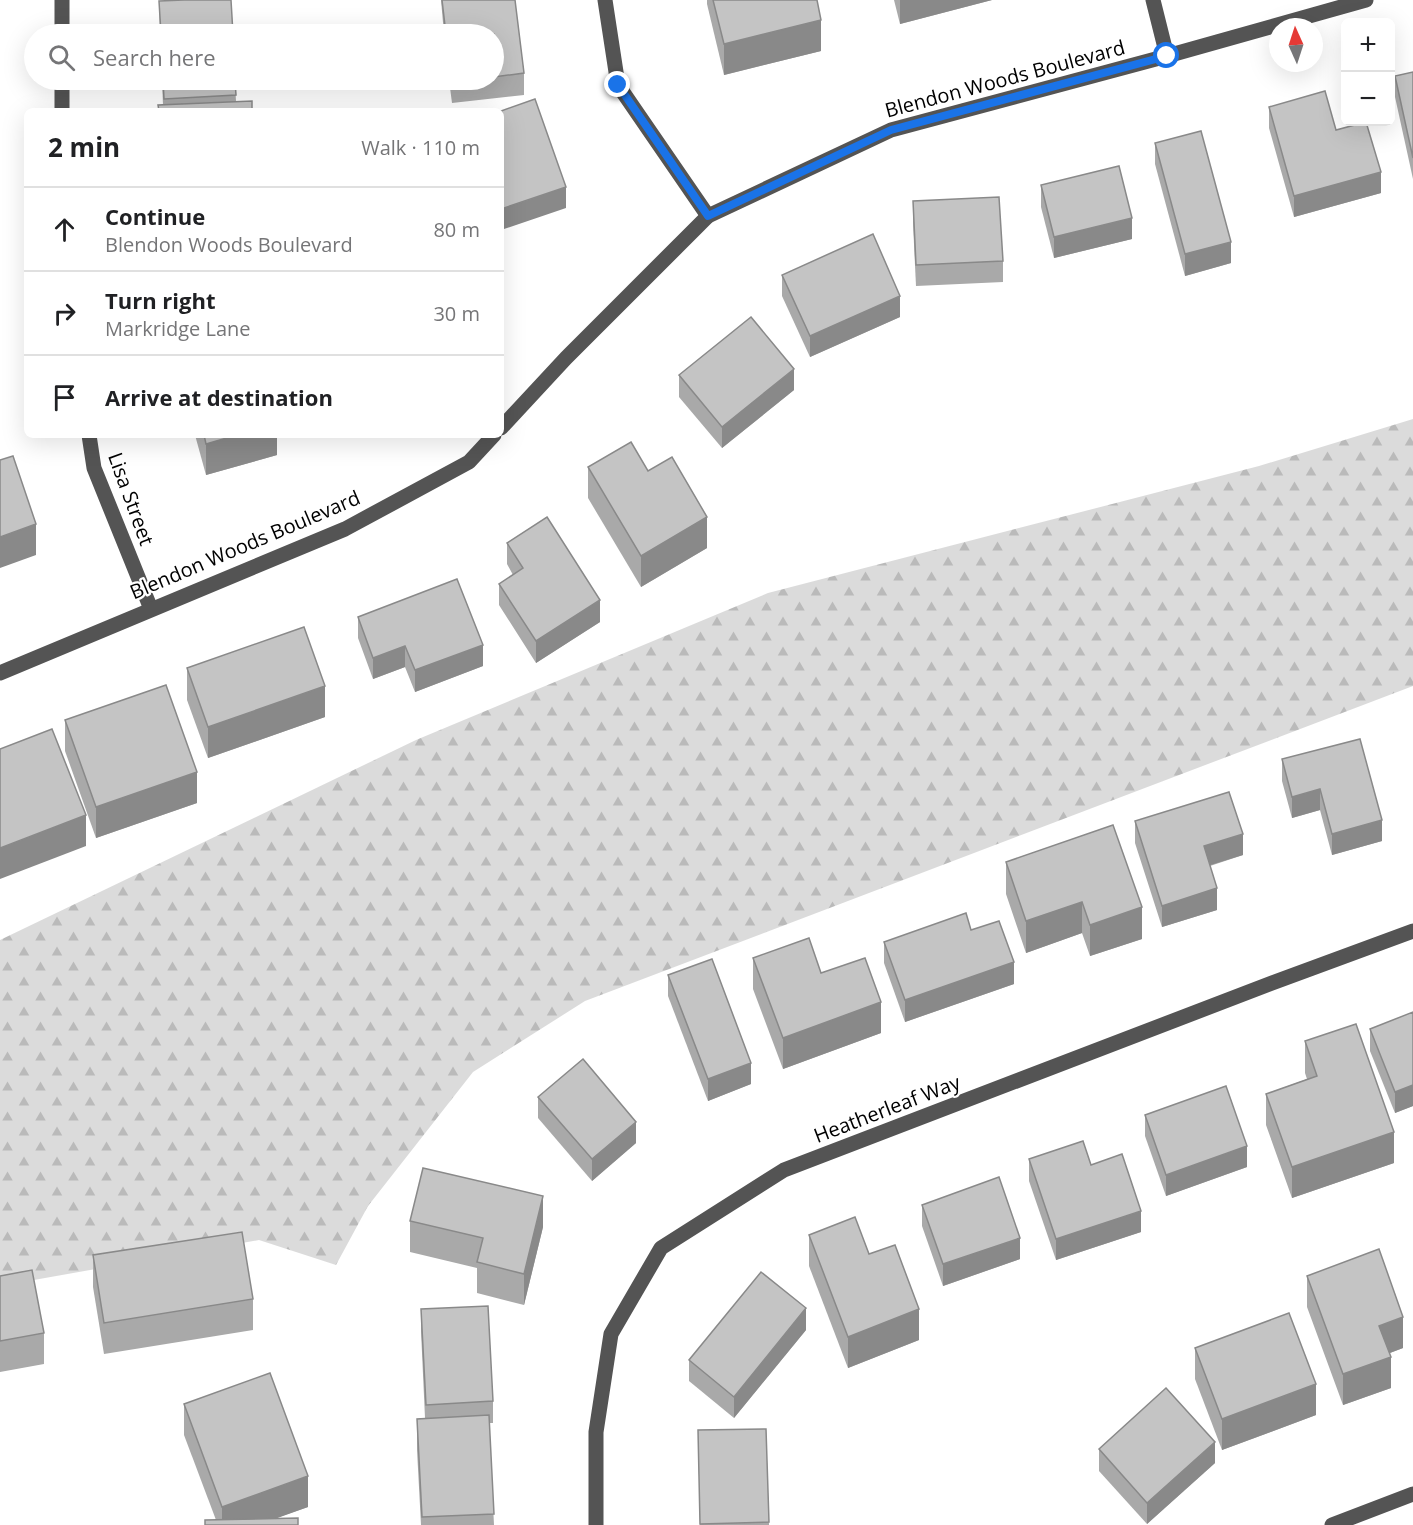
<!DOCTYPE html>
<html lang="en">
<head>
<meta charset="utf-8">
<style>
  :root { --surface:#fff; --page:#f2f2f2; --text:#202124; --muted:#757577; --line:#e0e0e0 }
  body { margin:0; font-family:"Open Sans",sans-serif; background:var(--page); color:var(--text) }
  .controls { position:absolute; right:18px; top:18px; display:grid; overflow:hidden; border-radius:9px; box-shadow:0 6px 24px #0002 }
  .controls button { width:54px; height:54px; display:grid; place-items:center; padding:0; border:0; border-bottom:2px solid var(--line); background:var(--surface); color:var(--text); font:30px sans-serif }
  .compass { position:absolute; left:1269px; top:18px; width:54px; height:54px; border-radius:50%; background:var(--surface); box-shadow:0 6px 24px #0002; rotate:357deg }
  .stop { position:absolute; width:18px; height:18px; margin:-14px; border:4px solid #1a73e8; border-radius:50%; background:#fff }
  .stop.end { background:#1a73e8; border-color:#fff; box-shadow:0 2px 6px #0008 }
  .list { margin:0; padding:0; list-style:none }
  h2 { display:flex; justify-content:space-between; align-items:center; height:78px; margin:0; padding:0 24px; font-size:26px }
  h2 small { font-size:20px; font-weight:400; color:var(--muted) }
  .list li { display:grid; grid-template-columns:39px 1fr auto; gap:18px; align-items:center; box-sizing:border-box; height:84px; padding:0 24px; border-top:2px solid var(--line) }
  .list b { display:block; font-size:22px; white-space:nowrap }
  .list p { margin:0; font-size:20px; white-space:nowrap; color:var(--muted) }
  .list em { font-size:20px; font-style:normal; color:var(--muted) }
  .icon { flex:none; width:33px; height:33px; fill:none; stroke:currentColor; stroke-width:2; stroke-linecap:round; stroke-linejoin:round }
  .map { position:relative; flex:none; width:1413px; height:1525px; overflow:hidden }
  .search { position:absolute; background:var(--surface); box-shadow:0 6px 24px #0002; left:24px; top:24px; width:480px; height:66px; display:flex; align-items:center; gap:15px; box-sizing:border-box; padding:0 21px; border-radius:33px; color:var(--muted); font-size:22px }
  .panel { position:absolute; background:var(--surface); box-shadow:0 6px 24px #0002; left:24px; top:108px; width:480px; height:330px; border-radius:9px }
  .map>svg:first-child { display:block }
</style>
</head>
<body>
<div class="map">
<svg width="1413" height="1525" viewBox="0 0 1413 1525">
  <defs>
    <pattern id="forest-firs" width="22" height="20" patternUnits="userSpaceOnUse" patternTransform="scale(1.5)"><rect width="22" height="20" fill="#dbdbdb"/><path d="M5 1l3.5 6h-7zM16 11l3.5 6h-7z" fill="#bababa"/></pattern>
  </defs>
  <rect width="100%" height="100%" fill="#fff"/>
  <polygon fill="url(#forest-firs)" points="1413,419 1413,686 585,1001 473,1072 368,1206 336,1265 259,1240 0,1286 0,940 416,740 768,593 1259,466"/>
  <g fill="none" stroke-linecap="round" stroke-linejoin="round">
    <g stroke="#545454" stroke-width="15">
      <polyline points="605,0 618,85 708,216"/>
      <polyline points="1153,0 1167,56"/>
      <polyline points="62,34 62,0"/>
      <polyline points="62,111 62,80"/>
      <polyline points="501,428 566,358 708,216 891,130 1167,56 1366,0"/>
      <polyline points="89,435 94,468 151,609"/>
      <polyline points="0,673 345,529 469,462 494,435"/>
      <polyline points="596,1525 596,1432 611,1334 661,1248 784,1170 1272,983 1413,931"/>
      <polyline points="1332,1525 1413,1494"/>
    </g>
  </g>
  <g fill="#a9a9a9">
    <polygon points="441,0 515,0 524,73 524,95 452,103 449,80 494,80 494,34 444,34"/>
    <polygon points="707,0 817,0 821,51 724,75 707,4"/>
    <polygon points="894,0 992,0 900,24"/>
    <polygon points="159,1 233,34 160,34"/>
    <polygon points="1413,72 1413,179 1395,97 1395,76"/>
    <polygon points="162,80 235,80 236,102 163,105"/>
    <polygon points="1269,107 1336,130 1381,193 1294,217 1269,128"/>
    <polygon points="1155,143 1231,263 1185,276 1155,164"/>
    <polygon points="1041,185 1132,239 1054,258 1041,207"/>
    <polygon points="913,201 1003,261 1003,282 916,286 913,223"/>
    <polygon points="782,275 900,317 810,357 782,296"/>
    <polygon points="679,375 794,390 722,448 679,397"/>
    <polygon points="195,435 277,435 277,455 206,475"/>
    <polygon points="588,467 648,471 707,548 641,587 588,498"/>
    <polygon points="507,543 600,622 536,663 499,605 499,584 513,575 507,564"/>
    <polygon points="358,617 483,666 415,692 405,667 373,679 358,638"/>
    <polygon points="187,668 325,717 208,758 187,700"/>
    <polygon points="65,720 197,803 96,838 65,751"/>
    <polygon points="1360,739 1382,841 1332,855 1320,810 1292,818 1282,781 1282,759"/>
    <polygon points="1135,821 1243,855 1210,866 1217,910 1162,927 1135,843"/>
    <polygon points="1113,825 1142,939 1090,956 1082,933 1026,953 1006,894 1006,862"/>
    <polygon points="884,942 1014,984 905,1022 884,963"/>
    <polygon points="753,958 821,973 881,1033 783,1069 753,989"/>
    <polygon points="668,975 751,1084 708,1101 668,996"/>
    <polygon points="1413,1012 1413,1106 1395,1113 1370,1051 1370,1029"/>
    <polygon points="1305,1041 1394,1163 1292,1198 1266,1125 1266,1094 1307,1079 1305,1073"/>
    <polygon points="538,1097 636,1143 592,1181 538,1118"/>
    <polygon points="1145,1115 1247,1167 1166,1196 1145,1136"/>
    <polygon points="1029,1159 1091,1165 1141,1232 1056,1260 1029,1181"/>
    <polygon points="922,1205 1020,1259 943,1286 922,1226"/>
    <polygon points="410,1221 543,1227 524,1305 477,1293 477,1268 410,1252"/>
    <polygon points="809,1235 869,1254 919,1340 848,1368 809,1266"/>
    <polygon points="93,1255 253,1299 253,1330 104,1354 93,1287"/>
    <polygon points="0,1276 44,1333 44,1364 0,1372"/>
    <polygon points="1307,1276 1403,1348 1390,1353 1391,1388 1343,1405 1307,1307"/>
    <polygon points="421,1309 493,1401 493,1423 489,1423 494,1525 421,1525 417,1450 417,1419 425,1418 421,1331"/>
    <polygon points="806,1330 734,1418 689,1381 689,1360"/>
    <polygon points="1195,1348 1316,1415 1222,1450 1195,1379"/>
    <polygon points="184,1404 308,1507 276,1518 216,1520 184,1435"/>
    <polygon points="766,1429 769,1525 700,1525 698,1430"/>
    <polygon points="1099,1449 1215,1463 1147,1524 1099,1471"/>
  </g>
  <g fill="#898989">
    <polygon points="900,0 992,0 900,24"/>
    <polygon points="821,20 821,51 724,75 724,44"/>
    <polygon points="1381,172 1381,193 1294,217 1294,196"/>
    <polygon points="566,187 566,208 501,230 501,209"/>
    <polygon points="1132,218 1132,239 1054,258 1054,237"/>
    <polygon points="1231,242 1231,263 1185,276 1185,254"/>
    <polygon points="900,296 900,317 810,357 810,336"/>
    <polygon points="794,369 794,390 722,448 722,427"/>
    <polygon points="237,435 277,435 277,455 206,475 206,444"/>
    <polygon points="707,517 707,548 641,587 641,556"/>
    <polygon points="36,524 36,555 0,568 0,537"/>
    <polygon points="600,600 600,622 536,663 536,641"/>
    <polygon points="483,645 483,666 415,692 415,670"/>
    <polygon points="405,646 405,667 373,679 373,658"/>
    <polygon points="325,686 325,717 208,758 208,727"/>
    <polygon points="197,772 197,803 96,838 96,807"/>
    <polygon points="1320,789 1320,810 1292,818 1292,797"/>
    <polygon points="86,815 86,846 0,879 0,848"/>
    <polygon points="1382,820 1382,841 1332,855 1332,834"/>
    <polygon points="1243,834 1243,855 1204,867 1204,846"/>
    <polygon points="1217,888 1217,910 1162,927 1162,906"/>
    <polygon points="1082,902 1082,933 1026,953 1026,921"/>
    <polygon points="1142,907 1142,939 1090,956 1090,925"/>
    <polygon points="1014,962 1014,984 905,1022 905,1000"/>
    <polygon points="881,1002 881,1033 783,1069 783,1038"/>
    <polygon points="751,1063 751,1084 708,1101 708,1079"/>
    <polygon points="1413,1085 1413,1106 1395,1113 1395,1092"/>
    <polygon points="636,1122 636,1143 592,1181 592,1159"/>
    <polygon points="1394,1132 1394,1163 1292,1198 1292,1167"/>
    <polygon points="1247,1146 1247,1167 1166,1196 1166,1175"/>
    <polygon points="543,1196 543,1227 524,1305 524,1274"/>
    <polygon points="1141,1211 1141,1232 1056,1260 1056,1239"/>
    <polygon points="1020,1238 1020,1259 943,1286 943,1264"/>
    <polygon points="806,1308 806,1330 734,1418 734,1397"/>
    <polygon points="919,1309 919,1340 848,1368 848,1337"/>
    <polygon points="1403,1317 1403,1348 1379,1357 1379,1326"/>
    <polygon points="1391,1357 1391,1388 1343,1405 1343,1374"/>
    <polygon points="1316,1384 1316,1415 1222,1450 1222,1419"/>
    <polygon points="1215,1442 1215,1463 1147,1524 1147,1503"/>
    <polygon points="308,1476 308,1507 258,1525 222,1525 222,1507"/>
  </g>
  <g fill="#c4c4c4" stroke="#898989" stroke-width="1.5">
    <polygon points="184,0 231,0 233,34 161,34 159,1"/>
    <polygon points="442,0 515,0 524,73 494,77 494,34 446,34"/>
    <polygon points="713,0 817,0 821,20 724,44"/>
    <polygon points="1413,72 1413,158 1395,76"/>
    <polygon points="163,80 235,80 236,95 164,99"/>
    <polygon points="451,80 470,80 452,82"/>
    <polygon points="1325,91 1336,130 1366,122 1381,172 1294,196 1269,107"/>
    <polygon points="535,99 566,187 501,209 501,111"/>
    <polygon points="252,101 252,111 159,111 158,105"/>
    <polygon points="1201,131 1231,242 1185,254 1155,143"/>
    <polygon points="1119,166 1132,218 1054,237 1041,185"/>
    <polygon points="999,197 1003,261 916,265 913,201"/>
    <polygon points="873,234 900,296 810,336 782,275"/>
    <polygon points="751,317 794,369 722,427 679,375"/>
    <polygon points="204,435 237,435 206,444"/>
    <polygon points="631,442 648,471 672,457 707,517 641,556 588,467"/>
    <polygon points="13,456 36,524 0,537 0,460"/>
    <polygon points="547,517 600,600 536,641 499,584 523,568 507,543"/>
    <polygon points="457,579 483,645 415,670 405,646 373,658 358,617"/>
    <polygon points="304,627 325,686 208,727 187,668"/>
    <polygon points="166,685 197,772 96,807 65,720"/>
    <polygon points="52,729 86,815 0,848 0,749"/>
    <polygon points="1360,739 1382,820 1332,834 1320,789 1292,797 1282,759"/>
    <polygon points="1229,792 1243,834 1204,846 1217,888 1162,906 1135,821"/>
    <polygon points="1113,825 1142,907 1090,925 1082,902 1026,921 1006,862"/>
    <polygon points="966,913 971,930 999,921 1014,962 905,1000 884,942"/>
    <polygon points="809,938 821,973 865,958 881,1002 783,1038 753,958"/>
    <polygon points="712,959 751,1063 708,1079 668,975"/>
    <polygon points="1413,1012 1413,1085 1395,1092 1370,1029"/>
    <polygon points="1356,1024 1394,1132 1292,1167 1266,1094 1317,1076 1305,1041"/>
    <polygon points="583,1059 636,1122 592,1159 538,1097"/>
    <polygon points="1226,1086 1247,1146 1166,1175 1145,1115"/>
    <polygon points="1083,1141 1091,1165 1122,1154 1141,1211 1056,1239 1029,1159"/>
    <polygon points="423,1168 543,1196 524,1274 477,1262 483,1238 410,1221"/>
    <polygon points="999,1177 1020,1238 943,1264 922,1205"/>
    <polygon points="855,1217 869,1254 895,1245 919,1309 848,1337 809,1235"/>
    <polygon points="242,1232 253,1299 104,1323 93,1255"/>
    <polygon points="1379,1249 1403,1317 1379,1326 1391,1357 1343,1374 1307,1276"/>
    <polygon points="32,1270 44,1333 0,1341 0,1276"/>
    <polygon points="761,1272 806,1308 734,1397 689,1360"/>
    <polygon points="488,1306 493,1401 426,1405 421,1309"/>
    <polygon points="1289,1313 1316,1384 1222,1419 1195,1348"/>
    <polygon points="270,1373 308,1476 222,1507 184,1404"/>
    <polygon points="1166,1388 1215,1442 1147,1503 1099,1449"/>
    <polygon points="489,1415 494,1514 422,1517 417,1419"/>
    <polygon points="766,1429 769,1522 700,1524 698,1430"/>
    <polygon points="298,1518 298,1525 205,1525 205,1520"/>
  </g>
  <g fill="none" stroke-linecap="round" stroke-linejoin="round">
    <polyline stroke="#1a73e8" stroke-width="8" points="618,85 708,216 891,130 1167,56"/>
  </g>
  <g text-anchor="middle" stroke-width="4.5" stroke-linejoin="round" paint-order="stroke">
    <g font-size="20" fill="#000" stroke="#fff">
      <text transform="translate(1005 79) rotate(-15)" y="7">Blendon Woods Boulevard</text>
      <text transform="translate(131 499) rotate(70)" y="7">Lisa Street</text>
      <text transform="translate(245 545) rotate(-23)" y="7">Blendon Woods Boulevard</text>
      <text transform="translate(887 1109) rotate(-21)" y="7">Heatherleaf Way</text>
    </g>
  </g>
</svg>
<div class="controls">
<button>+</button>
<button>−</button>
</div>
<svg class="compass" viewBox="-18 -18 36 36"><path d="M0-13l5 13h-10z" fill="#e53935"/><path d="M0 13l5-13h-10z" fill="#757577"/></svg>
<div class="stop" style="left:1167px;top:56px"></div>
<div class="stop end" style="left:618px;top:85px"></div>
<div class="search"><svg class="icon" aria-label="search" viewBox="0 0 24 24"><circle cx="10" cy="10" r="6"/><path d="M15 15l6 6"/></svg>Search here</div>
<section class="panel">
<h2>2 min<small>Walk · 110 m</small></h2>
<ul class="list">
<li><svg class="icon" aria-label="ahead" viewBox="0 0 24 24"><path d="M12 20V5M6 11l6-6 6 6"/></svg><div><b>Continue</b><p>Blendon Woods Boulevard</p></div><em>80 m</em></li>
<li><svg class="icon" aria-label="right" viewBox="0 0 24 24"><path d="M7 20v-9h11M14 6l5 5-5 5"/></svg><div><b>Turn right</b><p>Markridge Lane</p></div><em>30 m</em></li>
<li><svg class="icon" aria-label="arrive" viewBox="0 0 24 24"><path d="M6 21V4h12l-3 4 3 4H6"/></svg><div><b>Arrive at destination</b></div></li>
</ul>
</section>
</div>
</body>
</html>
